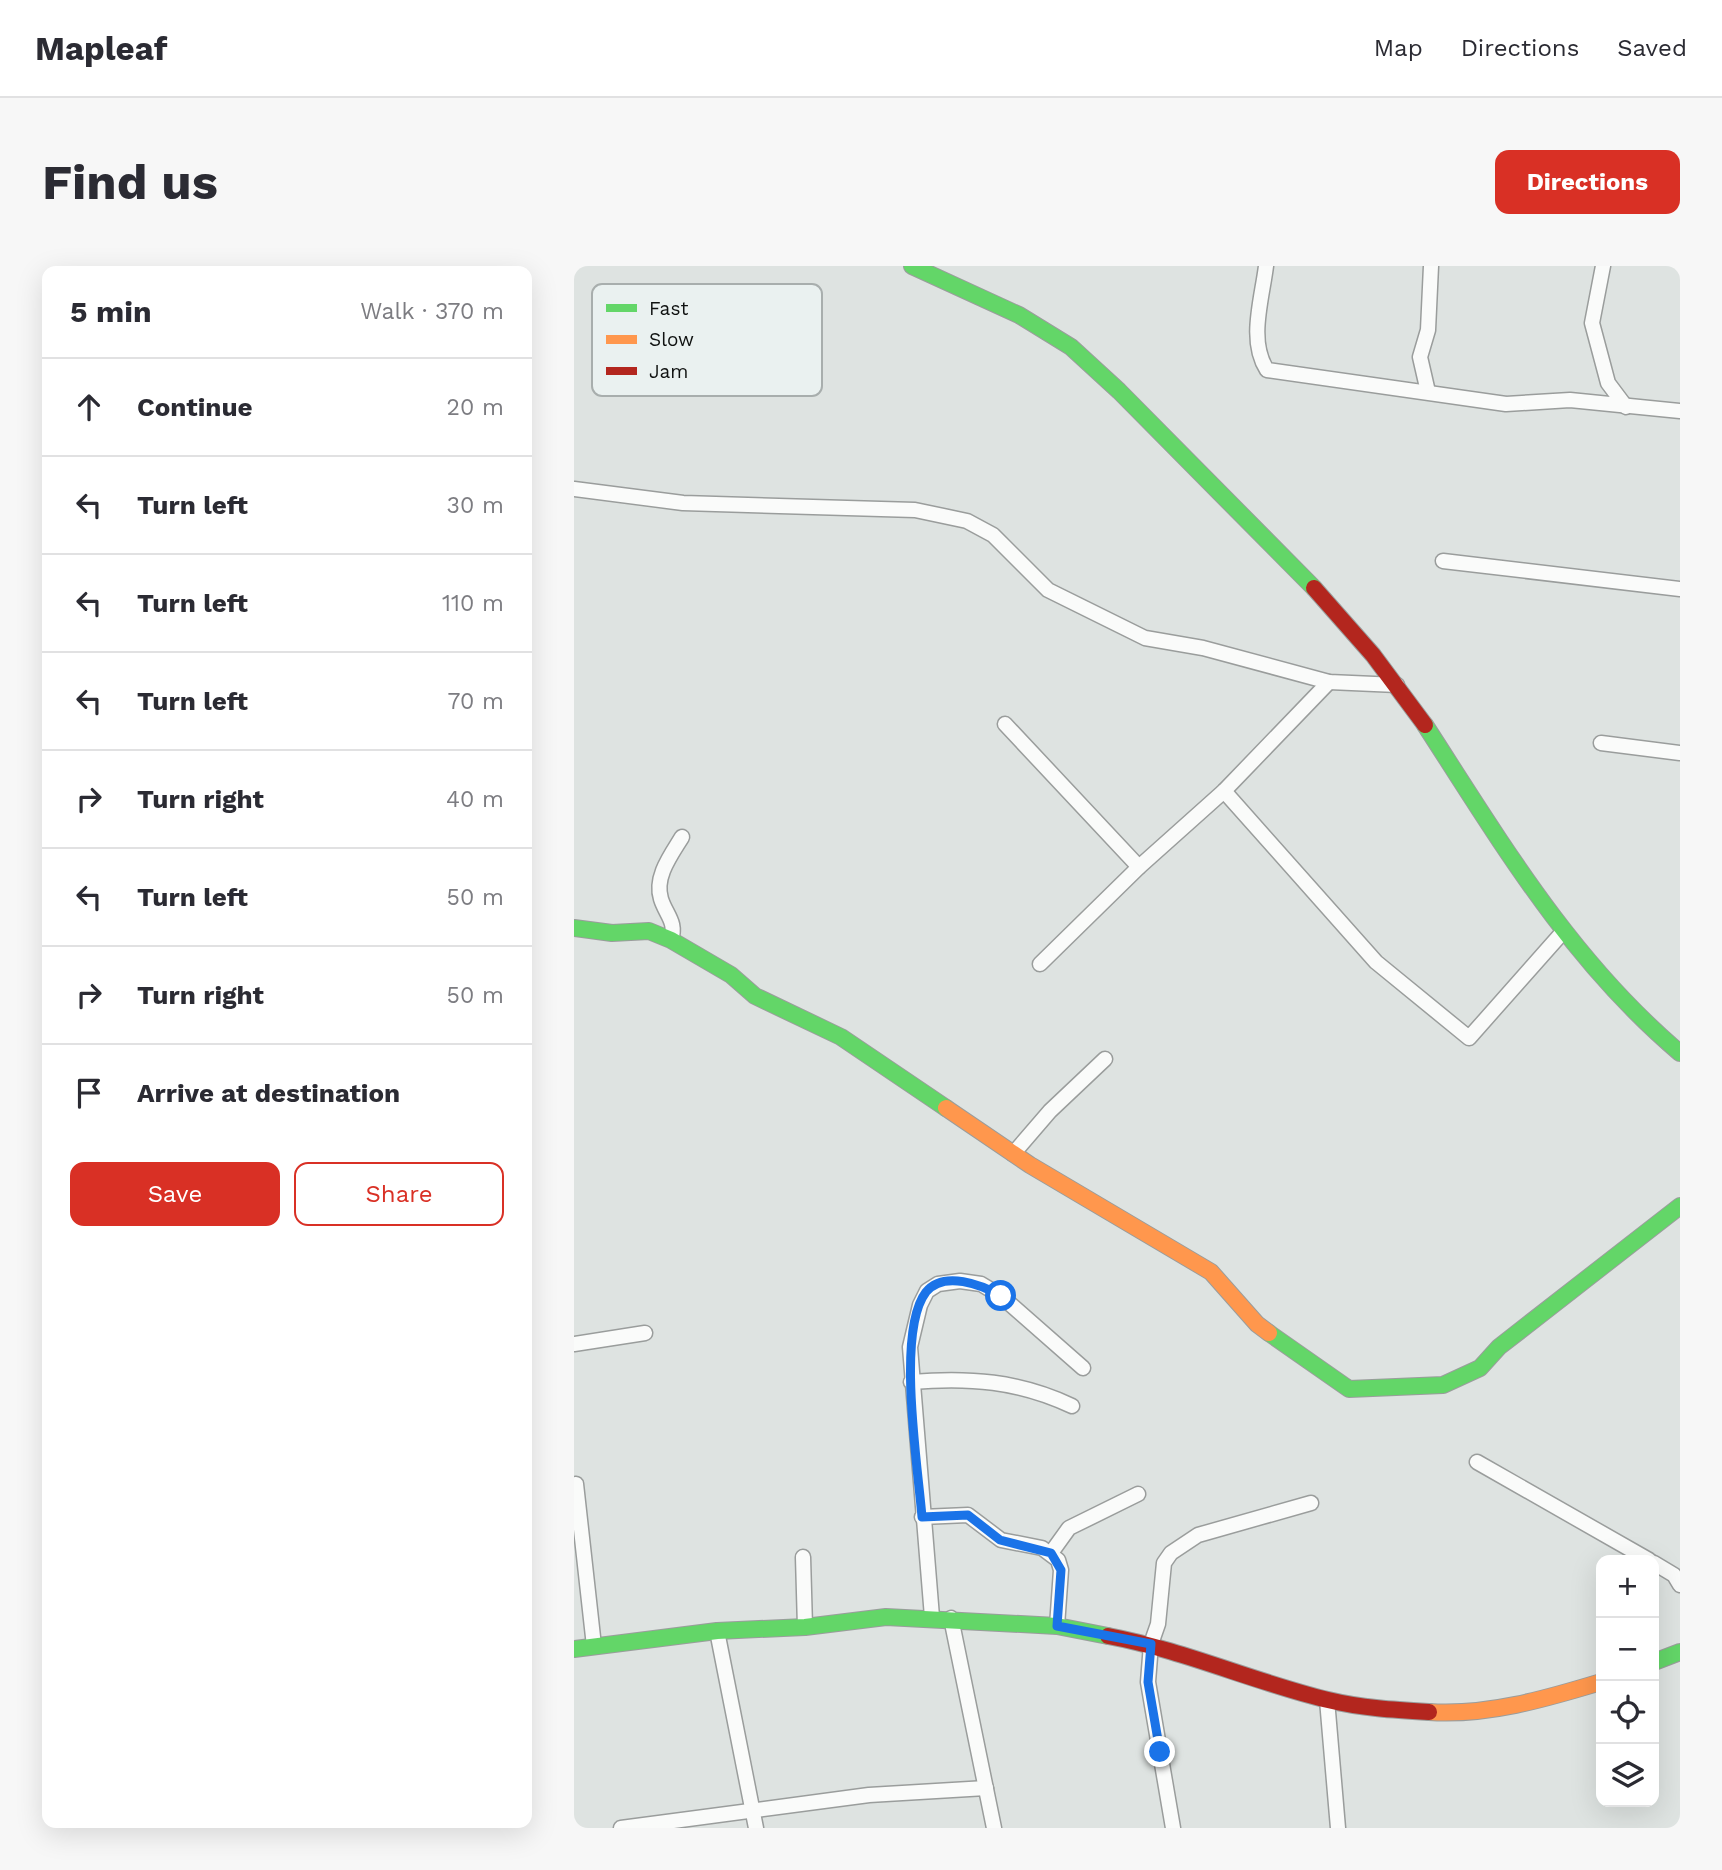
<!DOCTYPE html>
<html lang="en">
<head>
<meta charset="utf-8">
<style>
  :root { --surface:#fff; --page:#f7f7f7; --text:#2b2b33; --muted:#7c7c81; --line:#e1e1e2; --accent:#d93025 }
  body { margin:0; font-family:"Work Sans",sans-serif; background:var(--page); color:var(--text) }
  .controls { position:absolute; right:21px; bottom:21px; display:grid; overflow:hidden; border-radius:14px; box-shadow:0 7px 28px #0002 }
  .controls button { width:63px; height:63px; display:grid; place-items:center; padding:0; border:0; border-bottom:2px solid var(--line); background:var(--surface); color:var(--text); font:35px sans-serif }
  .stop { position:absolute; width:21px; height:21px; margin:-16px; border:5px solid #1a73e8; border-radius:50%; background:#fff }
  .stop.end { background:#1a73e8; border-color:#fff; box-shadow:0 2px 7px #0008 }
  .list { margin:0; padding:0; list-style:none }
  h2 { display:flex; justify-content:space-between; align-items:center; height:91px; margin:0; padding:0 28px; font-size:30px }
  h2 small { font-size:23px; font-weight:400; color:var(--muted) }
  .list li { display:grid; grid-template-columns:46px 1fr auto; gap:21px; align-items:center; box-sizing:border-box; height:98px; padding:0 28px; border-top:2px solid var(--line) }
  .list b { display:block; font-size:26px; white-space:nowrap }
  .list em { font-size:23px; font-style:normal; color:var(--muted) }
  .actions { display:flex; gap:14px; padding:21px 28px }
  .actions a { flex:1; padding:16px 0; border:2px solid var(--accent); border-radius:14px; text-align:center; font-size:24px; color:var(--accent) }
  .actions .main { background:var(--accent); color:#fff }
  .icon { flex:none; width:38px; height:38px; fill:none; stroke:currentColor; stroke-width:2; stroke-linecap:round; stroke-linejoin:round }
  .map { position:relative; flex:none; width:1106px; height:1562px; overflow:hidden; border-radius:14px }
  header { display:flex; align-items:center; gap:42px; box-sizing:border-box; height:98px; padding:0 35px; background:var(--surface); border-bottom:2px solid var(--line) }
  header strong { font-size:33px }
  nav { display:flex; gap:38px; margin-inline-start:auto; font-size:24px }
  .intro { display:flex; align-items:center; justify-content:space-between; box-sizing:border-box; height:168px; padding:0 42px }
  h1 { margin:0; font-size:49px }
  .button { padding:18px 32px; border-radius:14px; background:var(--accent); color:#fff; font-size:24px; font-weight:700 }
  main { display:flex; gap:42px; padding:0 42px }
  aside { flex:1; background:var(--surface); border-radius:14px; box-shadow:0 7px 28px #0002 }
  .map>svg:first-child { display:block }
</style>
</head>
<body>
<header>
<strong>Mapleaf</strong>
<nav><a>Map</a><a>Directions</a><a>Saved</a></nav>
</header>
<div class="intro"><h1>Find us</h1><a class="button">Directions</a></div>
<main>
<aside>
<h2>5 min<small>Walk · 370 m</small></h2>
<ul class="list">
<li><svg class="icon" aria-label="ahead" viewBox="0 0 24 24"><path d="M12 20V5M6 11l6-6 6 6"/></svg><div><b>Continue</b></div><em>20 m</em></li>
<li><svg class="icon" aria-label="left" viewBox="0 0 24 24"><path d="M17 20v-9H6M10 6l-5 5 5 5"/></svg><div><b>Turn left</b></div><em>30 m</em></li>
<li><svg class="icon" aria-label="left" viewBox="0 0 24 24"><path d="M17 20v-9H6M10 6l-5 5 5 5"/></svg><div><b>Turn left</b></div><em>110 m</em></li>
<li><svg class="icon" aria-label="left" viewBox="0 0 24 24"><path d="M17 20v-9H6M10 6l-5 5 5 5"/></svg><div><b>Turn left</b></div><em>70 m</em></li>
<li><svg class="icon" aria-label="right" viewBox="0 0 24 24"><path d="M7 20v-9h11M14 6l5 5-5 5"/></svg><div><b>Turn right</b></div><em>40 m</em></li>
<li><svg class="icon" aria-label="left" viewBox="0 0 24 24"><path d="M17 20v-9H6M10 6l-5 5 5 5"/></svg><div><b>Turn left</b></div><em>50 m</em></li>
<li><svg class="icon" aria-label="right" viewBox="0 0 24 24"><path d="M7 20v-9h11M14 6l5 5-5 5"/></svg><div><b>Turn right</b></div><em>50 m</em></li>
<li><svg class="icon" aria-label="arrive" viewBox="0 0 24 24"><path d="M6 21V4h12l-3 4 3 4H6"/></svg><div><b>Arrive at destination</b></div></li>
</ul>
<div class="actions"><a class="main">Save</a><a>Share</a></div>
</aside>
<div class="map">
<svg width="1106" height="1562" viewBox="0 0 1106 1562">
  <rect width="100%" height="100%" fill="#dee3e1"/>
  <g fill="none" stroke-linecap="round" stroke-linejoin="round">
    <g stroke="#9a9d9c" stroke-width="17">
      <g id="street">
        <path d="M692,0C688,33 674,75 693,104L932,138L996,134L1106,145"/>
        <polyline points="1029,0 1018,57 1034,117 1052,141"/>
        <polyline points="854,126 846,91 854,64 857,0"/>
        <polyline points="0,223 109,237 341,244 393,255 419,269 474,324 571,372 629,382 755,416 823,419"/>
        <polyline points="869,295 1106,323"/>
        <polyline points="431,458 565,601"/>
        <polyline points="1027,477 1106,487"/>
        <polyline points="650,525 802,696 895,772 988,667"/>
        <path d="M97,674C103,656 92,649 87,633C80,611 97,589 108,571"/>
        <polyline points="466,698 565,601 650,525 755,416"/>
        <polyline points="439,888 476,845 531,793"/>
        <polyline points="0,1078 71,1067"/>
        <path d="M337,1116C395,1111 445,1115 498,1140"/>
        <polyline points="903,1196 1075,1294"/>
        <polyline points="2,1218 20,1380"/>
        <polyline points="348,1251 394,1249 427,1274 468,1282 484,1294 487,1304 483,1360"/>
        <polyline points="477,1287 495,1262 564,1228"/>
        <polyline points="229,1291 231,1361"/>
        <polyline points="1080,1297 1100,1309 1106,1319"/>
        <polyline points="358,1351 336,1081 346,1039 353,1025 364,1018 386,1015 407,1018 427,1030 509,1102"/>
        <polyline points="377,1352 420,1562"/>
        <polyline points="143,1365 182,1562"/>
        <polyline points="753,1434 764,1562"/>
        <polyline points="47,1562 295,1529 412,1522"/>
        <polyline points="599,1562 574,1416 577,1378 584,1358 590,1297 597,1287 624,1269 737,1237"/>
      </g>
    </g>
    <g stroke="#9a9d9c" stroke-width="18">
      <g id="fast">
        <polyline points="338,0 445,49 497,81 545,125 740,322"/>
        <path d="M851,459C928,578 997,695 1106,787"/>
        <polyline points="0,662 38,667 75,665 97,674 157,709 181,730 267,771 372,842"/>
        <polyline points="695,1067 775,1123 869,1119 906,1102 925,1081 1106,940"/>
        <polyline points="0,1383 143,1365 231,1361 312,1351 483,1360 534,1370"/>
        <polyline points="1080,1396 1106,1386"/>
      </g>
    </g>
    <g stroke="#9a9d9c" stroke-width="18">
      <g id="slow">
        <polyline points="372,842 456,899 637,1006 683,1058 695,1067"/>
        <path d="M855,1446C913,1450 971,1433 1027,1416"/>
      </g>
    </g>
    <g stroke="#9a9d9c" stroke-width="18">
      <g id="jam">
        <polyline points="740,322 799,389 851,459"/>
        <path d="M534,1370C609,1384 680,1416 754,1434C787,1442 821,1444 855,1446"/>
      </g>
    </g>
    <use href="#street" stroke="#fafbfa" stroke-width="14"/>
    <use href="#fast" stroke="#63d668" stroke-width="16"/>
    <use href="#slow" stroke="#ff974d" stroke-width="16"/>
    <use href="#jam" stroke="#b3261e" stroke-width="16"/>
  </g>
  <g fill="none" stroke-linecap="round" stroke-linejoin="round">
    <path stroke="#1a73e8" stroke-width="9" d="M427,1030C408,1019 370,1004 352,1026C322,1065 344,1201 348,1251L394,1249L426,1274L477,1287L487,1304L483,1360L577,1378L574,1416L586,1486"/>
  </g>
  <rect x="18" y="18" width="230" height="112" rx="10" fill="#eaf1f0" stroke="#a8aead" stroke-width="2"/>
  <rect x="32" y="38" width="31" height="8" fill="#63d668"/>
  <rect x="32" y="69" width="31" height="9" fill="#ff974d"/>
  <rect x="32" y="101" width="31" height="8" fill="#b3261e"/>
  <g font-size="19" fill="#0f1110">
    <text x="75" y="49">Fast</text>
    <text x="75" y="80">Slow</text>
    <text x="75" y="112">Jam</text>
  </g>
</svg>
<div class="controls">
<button>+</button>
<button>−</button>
<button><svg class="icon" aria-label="locate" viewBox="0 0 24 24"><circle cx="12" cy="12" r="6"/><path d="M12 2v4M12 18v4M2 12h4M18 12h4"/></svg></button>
<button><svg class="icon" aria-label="layers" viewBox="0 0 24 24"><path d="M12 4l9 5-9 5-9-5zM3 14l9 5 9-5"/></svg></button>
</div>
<div class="stop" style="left:427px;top:1030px"></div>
<div class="stop end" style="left:586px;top:1486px"></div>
</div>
</main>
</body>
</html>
